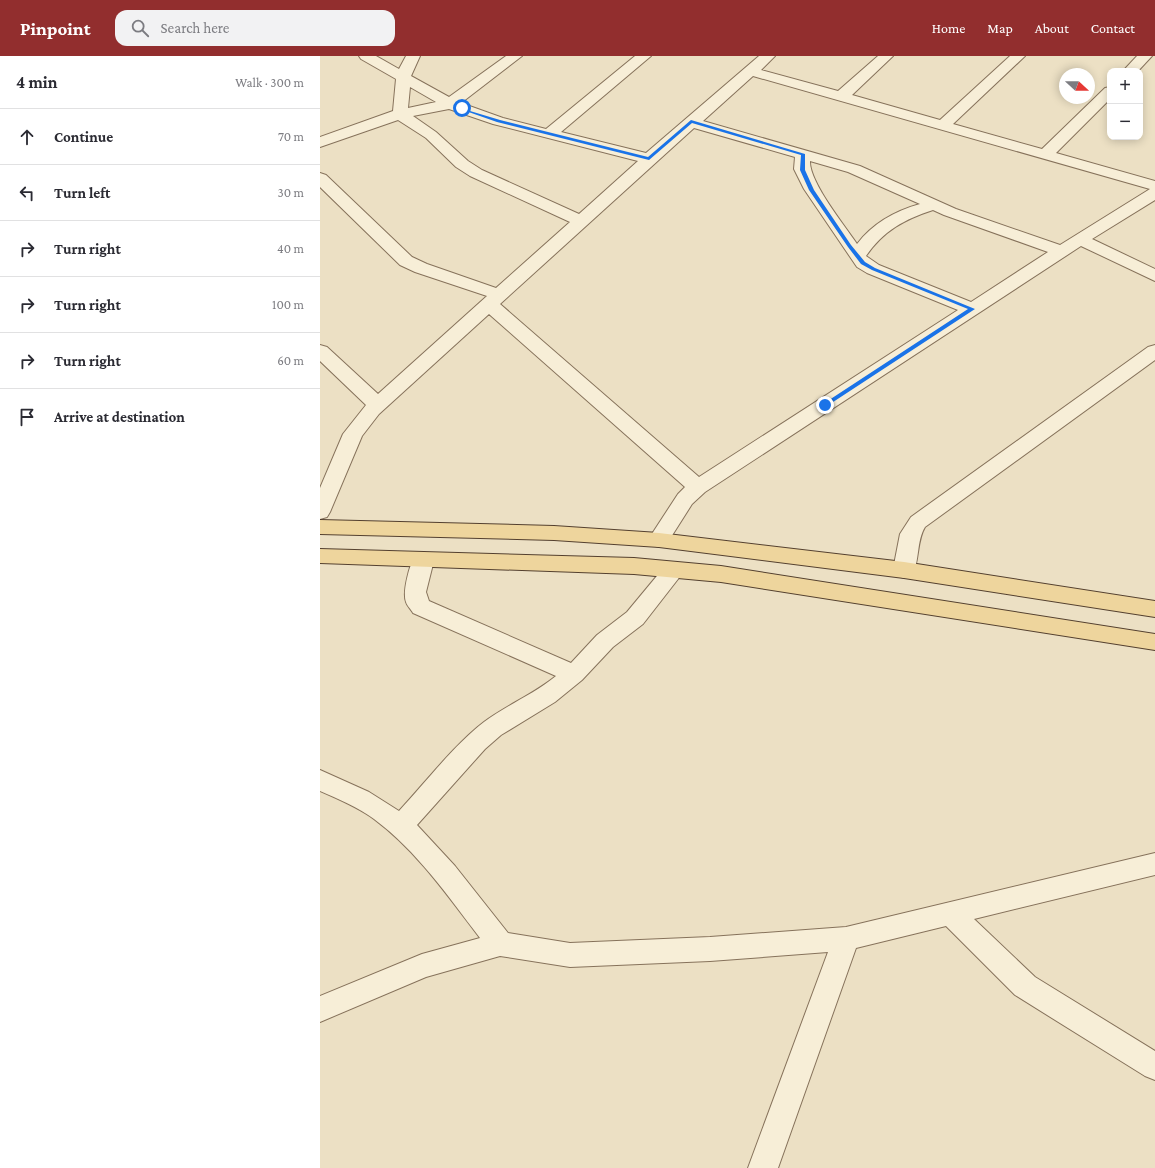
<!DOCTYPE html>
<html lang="en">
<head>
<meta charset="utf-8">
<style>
  :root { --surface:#fff; --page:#f2f2f3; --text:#2b2b33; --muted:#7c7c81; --line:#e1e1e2; --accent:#922e2e }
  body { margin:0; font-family:"Crimson Pro",serif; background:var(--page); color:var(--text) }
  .controls { position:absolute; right:12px; top:12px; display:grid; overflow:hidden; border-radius:8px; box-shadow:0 2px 10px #0003 }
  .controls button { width:36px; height:36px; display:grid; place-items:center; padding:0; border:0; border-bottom:1px solid var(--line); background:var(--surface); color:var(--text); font:20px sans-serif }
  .compass { position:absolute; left:739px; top:12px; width:36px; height:36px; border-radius:50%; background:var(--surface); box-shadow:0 2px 10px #0003; rotate:111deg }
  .stop { position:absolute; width:12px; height:12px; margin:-9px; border:3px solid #1a73e8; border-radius:50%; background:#fff }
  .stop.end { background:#1a73e8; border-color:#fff; box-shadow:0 1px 4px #0008 }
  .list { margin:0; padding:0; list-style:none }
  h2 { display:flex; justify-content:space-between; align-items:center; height:52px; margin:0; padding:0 16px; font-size:17px }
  h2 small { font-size:13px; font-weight:400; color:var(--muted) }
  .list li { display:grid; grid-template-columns:26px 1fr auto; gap:12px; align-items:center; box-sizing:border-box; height:56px; padding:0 16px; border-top:1px solid var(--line) }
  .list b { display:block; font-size:15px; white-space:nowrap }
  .list em { font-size:13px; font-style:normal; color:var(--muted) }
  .icon { flex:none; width:22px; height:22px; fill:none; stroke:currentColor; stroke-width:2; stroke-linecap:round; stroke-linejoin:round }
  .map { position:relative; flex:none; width:835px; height:1112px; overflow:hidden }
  header { display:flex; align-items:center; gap:24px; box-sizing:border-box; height:56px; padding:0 20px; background:var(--accent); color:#fff }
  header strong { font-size:19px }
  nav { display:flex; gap:22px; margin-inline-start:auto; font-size:14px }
  .search { width:280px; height:36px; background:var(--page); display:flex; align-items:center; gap:10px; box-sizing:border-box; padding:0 14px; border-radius:12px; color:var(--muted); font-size:15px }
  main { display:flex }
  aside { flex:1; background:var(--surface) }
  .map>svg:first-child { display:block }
</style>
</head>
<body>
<header>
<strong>Pinpoint</strong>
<div class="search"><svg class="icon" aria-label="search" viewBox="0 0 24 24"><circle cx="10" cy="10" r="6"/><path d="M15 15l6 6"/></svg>Search here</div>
<nav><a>Home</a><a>Map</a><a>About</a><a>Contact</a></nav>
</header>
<main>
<aside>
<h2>4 min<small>Walk · 300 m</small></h2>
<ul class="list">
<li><svg class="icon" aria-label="ahead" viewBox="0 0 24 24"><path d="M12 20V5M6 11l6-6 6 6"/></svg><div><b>Continue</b></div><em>70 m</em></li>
<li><svg class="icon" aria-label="left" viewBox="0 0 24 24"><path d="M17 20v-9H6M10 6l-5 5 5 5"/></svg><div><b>Turn left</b></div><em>30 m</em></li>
<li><svg class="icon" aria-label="right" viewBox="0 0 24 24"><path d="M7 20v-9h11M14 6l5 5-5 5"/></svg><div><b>Turn right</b></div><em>40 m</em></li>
<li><svg class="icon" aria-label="right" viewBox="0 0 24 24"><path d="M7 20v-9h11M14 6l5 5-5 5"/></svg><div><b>Turn right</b></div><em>100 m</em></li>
<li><svg class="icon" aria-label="right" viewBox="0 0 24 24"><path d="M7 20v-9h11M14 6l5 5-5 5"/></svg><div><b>Turn right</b></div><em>60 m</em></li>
<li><svg class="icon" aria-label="arrive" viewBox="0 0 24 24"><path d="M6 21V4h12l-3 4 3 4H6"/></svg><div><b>Arrive at destination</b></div></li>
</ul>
</aside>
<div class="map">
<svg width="835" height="1112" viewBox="0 0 835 1112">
  <rect width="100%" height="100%" fill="#ece0c4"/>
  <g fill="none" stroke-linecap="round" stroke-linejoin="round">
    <g stroke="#86725b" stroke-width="2">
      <g id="minor">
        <path d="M39,0H56L79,13L86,0H100L91,20L129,41L186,0H202L141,47L183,62L226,73L315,0H331L241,76L326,97L439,0H455L441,14L518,35L558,0H573L532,39L620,64L690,0H705L633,68L722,93L785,32L790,31V43L736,97L835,125V144L772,183L835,213V225L761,190L385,436L372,448L346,489L339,491L332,489L328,484L358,438L365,431L169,258L59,358L42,380L10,456L7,461L0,463V432L23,378L46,349L0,305V289L7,291L58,338L167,240L95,216L80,209L0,131V117L6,119L92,201L107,208L176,232L250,166L150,120L136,111L106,82L78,64L0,91V81L73,55L76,23L41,3ZM433,20L830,133L740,189L636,153L540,110L383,65ZM90,31L116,46L88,52ZM129,53L173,68L318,105L259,158L162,114L148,105L116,76L93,60ZM374,72L475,101L474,113L484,133L537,211L547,217L638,254L379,421L180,248ZM490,105L528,116L600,148C575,155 553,167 537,188C525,170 489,126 490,105ZM613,154L624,159L728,196L651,246L559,209L546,200C563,175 585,163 613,154Z"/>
        <polygon points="817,0 832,0 818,15 803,15"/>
        <path d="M835,289V304L605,471C596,486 600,505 592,519L584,522L576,519L573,514L580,478L591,461L828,291Z"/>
        <path d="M103,496L111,499L114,504L106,536L109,545L251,607L277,579L307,556L346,509L354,506L362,509L365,514L323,568L293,591L262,624L235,646L181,679L165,693L97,769L135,810L188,877L250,887L390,881L526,871L835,797V819L654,863L715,921L835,995V1024L825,1020L695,939L626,870L536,892L458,1112H428L508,896L390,905L250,911L180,900L106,921L0,966V940L102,898L160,882C128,840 97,795 54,763C38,751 18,743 0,735V714L49,736L79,755C105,727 135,688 164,666C187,649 214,638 236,620L93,557C91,553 87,550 86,546C82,536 90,508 95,499Z"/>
      </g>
    </g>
    <g stroke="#54402f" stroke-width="2">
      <g id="primary">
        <polygon points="0,464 234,470 339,477 584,506 835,545 835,561 584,522 339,491 234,484 0,478"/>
        <polygon points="0,493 314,502 401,510 835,578 835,594 401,526 314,518 0,507"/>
      </g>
    </g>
    <use href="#minor" fill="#f7eed7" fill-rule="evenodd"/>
    <use href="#primary" fill="#eed59d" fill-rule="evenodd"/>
  </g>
  <polygon fill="#1a73e8" points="140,52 180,64 328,101 371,64 485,98 485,114 494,134 531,189 545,206 555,212 655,253 507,350 503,350 503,348 648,253 552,214 541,208 528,191 489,134 480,114 481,99 372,67 329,104 177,66 140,53"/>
</svg>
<div class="controls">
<button>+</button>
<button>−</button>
</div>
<svg class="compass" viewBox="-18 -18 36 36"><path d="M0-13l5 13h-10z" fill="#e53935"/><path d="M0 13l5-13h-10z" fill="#7c7c81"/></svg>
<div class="stop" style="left:142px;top:52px"></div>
<div class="stop end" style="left:505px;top:349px"></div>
</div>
</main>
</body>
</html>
